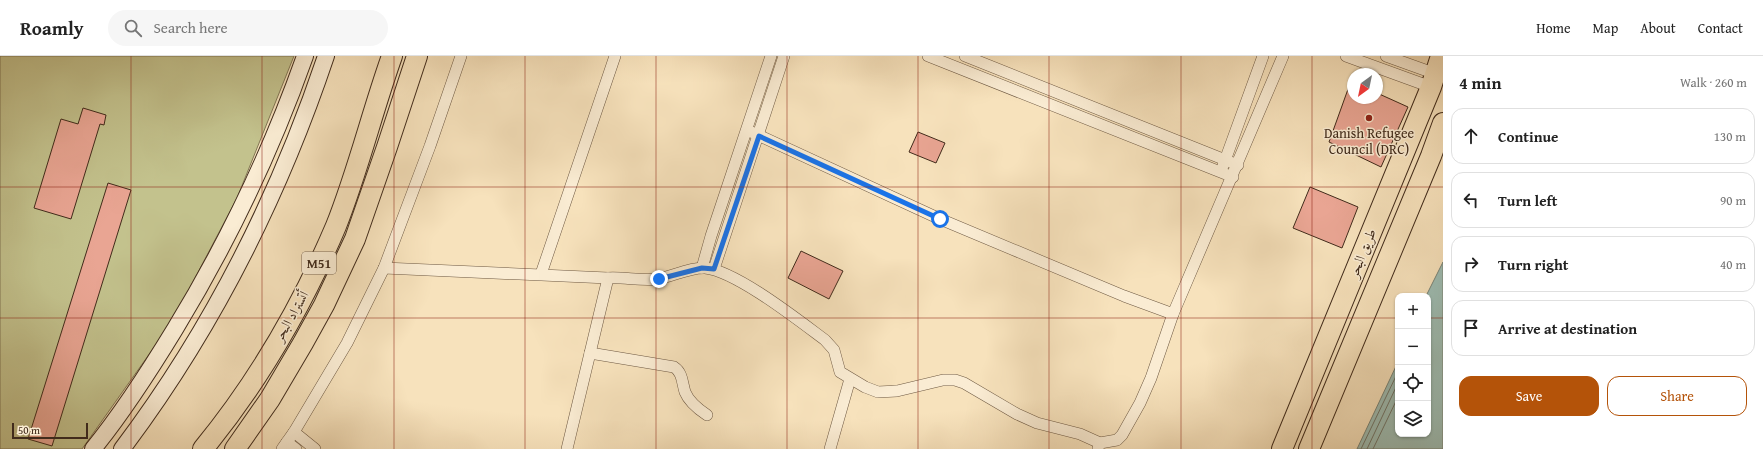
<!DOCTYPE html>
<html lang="en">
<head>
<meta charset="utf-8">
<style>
  :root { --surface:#fff; --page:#f6f6f6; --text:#222; --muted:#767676; --line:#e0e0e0; --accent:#b45309 }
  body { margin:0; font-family:"Gentium Book Plus",Amiri,serif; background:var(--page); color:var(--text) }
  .controls { position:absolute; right:12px; bottom:12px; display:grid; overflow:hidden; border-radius:8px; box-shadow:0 1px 3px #0004 }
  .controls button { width:36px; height:36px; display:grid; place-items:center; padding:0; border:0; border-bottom:1px solid var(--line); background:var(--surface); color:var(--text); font:20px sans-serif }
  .compass { position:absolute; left:1347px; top:12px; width:36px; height:36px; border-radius:50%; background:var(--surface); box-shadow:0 1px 3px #0004; rotate:213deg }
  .scale { position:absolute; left:12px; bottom:10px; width:76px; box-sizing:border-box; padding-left:4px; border:2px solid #412b1b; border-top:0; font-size:11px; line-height:14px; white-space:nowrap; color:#412b1b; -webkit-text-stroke:3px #faecd3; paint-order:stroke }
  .stop { position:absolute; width:12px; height:12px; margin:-9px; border:3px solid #1a73e8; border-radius:50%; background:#fff }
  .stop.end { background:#1a73e8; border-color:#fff; box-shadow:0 1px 4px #0008 }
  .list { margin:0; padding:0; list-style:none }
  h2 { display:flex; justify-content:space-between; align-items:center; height:52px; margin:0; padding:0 16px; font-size:17px }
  h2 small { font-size:13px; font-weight:400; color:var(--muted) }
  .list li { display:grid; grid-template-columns:26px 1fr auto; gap:12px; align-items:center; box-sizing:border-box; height:56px; margin:0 8px 8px; padding:0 8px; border:1px solid var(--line); border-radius:12px }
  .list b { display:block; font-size:15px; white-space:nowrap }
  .list em { font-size:13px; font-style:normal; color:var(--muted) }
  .actions { display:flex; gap:8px; padding:12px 16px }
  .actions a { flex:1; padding:9px 0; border:1px solid var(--accent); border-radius:12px; text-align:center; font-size:14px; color:var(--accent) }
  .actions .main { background:var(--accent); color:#fff }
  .icon { flex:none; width:22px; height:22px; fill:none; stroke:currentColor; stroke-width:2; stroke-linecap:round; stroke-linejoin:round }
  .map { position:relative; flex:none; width:1443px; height:393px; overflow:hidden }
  header { display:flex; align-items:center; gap:24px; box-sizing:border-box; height:56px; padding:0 20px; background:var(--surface); border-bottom:1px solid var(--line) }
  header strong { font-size:19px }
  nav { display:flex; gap:22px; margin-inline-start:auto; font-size:14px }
  .search { width:280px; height:36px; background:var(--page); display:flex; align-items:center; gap:10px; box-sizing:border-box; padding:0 14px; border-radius:22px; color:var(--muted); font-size:15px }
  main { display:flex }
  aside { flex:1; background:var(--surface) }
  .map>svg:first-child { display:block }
</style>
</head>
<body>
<header>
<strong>Roamly</strong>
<div class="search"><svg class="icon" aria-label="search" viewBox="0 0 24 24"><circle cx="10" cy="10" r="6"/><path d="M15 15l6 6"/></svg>Search here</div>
<nav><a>Home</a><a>Map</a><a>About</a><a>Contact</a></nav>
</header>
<main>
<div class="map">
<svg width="1443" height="393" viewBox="0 0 1443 393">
  <rect width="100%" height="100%" fill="#f7e2bc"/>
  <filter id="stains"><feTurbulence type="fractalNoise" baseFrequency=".005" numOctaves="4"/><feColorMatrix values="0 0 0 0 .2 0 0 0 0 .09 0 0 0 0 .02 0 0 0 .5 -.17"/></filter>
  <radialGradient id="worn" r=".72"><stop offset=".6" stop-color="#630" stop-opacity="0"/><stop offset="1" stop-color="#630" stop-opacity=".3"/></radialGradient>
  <polygon fill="#c3c28d" stroke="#827654" points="0,0 294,0 237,142 172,266 82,393 0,393"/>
  <polygon fill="#9dbdb4" stroke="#788377" points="1443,206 1443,393 1357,393 1398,306 1398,378 1428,378 1428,240 1426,240"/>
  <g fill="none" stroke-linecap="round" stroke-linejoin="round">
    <g stroke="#6f7468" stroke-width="1">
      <polyline points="1361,393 1398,316"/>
      <polyline points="1367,393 1398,327"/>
      <polyline points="1373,393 1398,341"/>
    </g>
  </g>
  <g fill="#e9a593" stroke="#412b1b">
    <polygon points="1352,22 1353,42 1377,42 1377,37 1408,51 1381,111 1329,86"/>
    <polygon points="83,52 106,59 104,69 100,68 71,163 34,152 61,63 78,68"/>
    <polygon points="918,76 945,87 936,107 909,96"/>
    <polygon points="108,127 131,134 52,390 28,383"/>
    <polygon points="1310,131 1358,151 1342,192 1293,172"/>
    <polygon points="801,195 843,215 829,243 788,222"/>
  </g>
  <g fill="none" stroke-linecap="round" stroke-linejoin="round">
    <g stroke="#6e5943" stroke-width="12">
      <g id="street">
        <polyline points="928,0 1233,121"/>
        <polyline points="965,0 1238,109"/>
        <polyline points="1346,0 1431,31"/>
        <polyline points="1386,0 1436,18"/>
        <polyline points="747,74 940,163 1124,240 1173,258"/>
        <polyline points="1223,110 1263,0"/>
        <polyline points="384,212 608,222 567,393"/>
        <polyline points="702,212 711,180 771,0"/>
        <polyline points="714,213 784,0"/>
        <polyline points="541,218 615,0"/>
        <path d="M608,222C624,221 642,225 657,223C672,221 689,211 705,212C736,215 798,264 825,284L834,294L840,316L865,331L878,336L897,335L943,324H955L964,327L1017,358L1037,367L1080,378L1100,387"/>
        <path d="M590,297L674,311C683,317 682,327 685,336C689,346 698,353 707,359"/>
        <polyline points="294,376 315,393"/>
        <polyline points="287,386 296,393"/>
        <polyline points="1098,392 1100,387 1117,384 1122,379 1140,347 1151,322 1173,258 1283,0"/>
        <polyline points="282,393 294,376 347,287 384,212 430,90 461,0"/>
        <polyline points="830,393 850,323"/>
      </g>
    </g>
    <g stroke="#412b1b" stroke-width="18">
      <g id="secondary">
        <path d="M93,393C124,355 150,314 175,273C228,186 271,96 305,0"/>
        <path d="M122,393C211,275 279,140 326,0"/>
      </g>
    </g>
    <g stroke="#412b1b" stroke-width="22">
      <g id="highway">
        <path d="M203,393C258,326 302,250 336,170C358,115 372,56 392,0"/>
        <polyline points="235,393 270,343 303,287 324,249 355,183 387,91 417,0"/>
        <polyline points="1282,393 1431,31 1441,0"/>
        <polyline points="1309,393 1431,100 1443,67"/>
      </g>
    </g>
    <use href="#street" stroke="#faecd3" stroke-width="11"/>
    <use href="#secondary" stroke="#faecd3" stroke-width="16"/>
    <use href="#highway" stroke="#f7e2bc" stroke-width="20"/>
  </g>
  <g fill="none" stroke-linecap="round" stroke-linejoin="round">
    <polyline stroke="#1a73e8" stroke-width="5" points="659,223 702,212 714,213 759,80 940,163"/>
  </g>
  <path fill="none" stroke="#8f2418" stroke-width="1" stroke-opacity="0.55" d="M131,0V393M262,0V393M394,0V393M525,0V393M656,0V393M787,0V393M918,0V393M1049,0V393M1181,0V393M1312,0V393M0,131H1443M0,262H1398M1428,262H1443"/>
  <circle fill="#8f2418" stroke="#faecd3" stroke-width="1.5" cx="1369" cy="62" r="4"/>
  <g text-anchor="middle" stroke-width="3" stroke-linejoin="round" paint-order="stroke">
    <rect fill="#faecd3" stroke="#786552" stroke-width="1" x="302" y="196" width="34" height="22" rx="3"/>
    <g font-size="13" font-weight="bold" fill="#412b1b">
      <text x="319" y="212">M51</text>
    </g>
    <g font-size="14" fill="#412b1b" stroke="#faecd3">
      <text x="1369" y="82">Danish Refugee<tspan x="1369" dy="16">Council (DRC)</tspan></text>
    </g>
    <g font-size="14" fill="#412b1b" stroke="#faecd3">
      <text transform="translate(1362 197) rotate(-68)" y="5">طريق البحر</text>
      <text transform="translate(291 260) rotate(-60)" y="5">أتستراد البحر</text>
    </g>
  </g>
  <rect width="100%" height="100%" filter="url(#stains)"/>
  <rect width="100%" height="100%" fill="url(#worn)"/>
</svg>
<div class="controls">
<button>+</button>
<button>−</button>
<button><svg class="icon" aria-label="locate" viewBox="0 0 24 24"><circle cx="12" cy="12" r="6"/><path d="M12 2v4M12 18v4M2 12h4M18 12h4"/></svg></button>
<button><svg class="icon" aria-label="layers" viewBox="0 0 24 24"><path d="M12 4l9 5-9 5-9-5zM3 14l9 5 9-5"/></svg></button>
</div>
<svg class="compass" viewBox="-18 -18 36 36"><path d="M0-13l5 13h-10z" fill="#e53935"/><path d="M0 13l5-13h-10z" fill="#767676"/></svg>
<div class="scale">50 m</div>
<div class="stop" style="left:940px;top:163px"></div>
<div class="stop end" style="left:659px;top:223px"></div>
</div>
<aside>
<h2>4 min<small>Walk · 260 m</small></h2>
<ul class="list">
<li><svg class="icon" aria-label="ahead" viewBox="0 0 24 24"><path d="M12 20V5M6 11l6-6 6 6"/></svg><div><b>Continue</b></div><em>130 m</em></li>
<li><svg class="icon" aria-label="left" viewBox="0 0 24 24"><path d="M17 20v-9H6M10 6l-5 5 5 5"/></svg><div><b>Turn left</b></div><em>90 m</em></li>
<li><svg class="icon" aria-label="right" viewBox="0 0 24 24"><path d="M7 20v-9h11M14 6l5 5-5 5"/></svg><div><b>Turn right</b></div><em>40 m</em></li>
<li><svg class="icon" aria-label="arrive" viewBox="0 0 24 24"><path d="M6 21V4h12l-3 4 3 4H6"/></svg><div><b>Arrive at destination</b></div></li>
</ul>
<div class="actions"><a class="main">Save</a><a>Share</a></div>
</aside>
</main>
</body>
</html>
